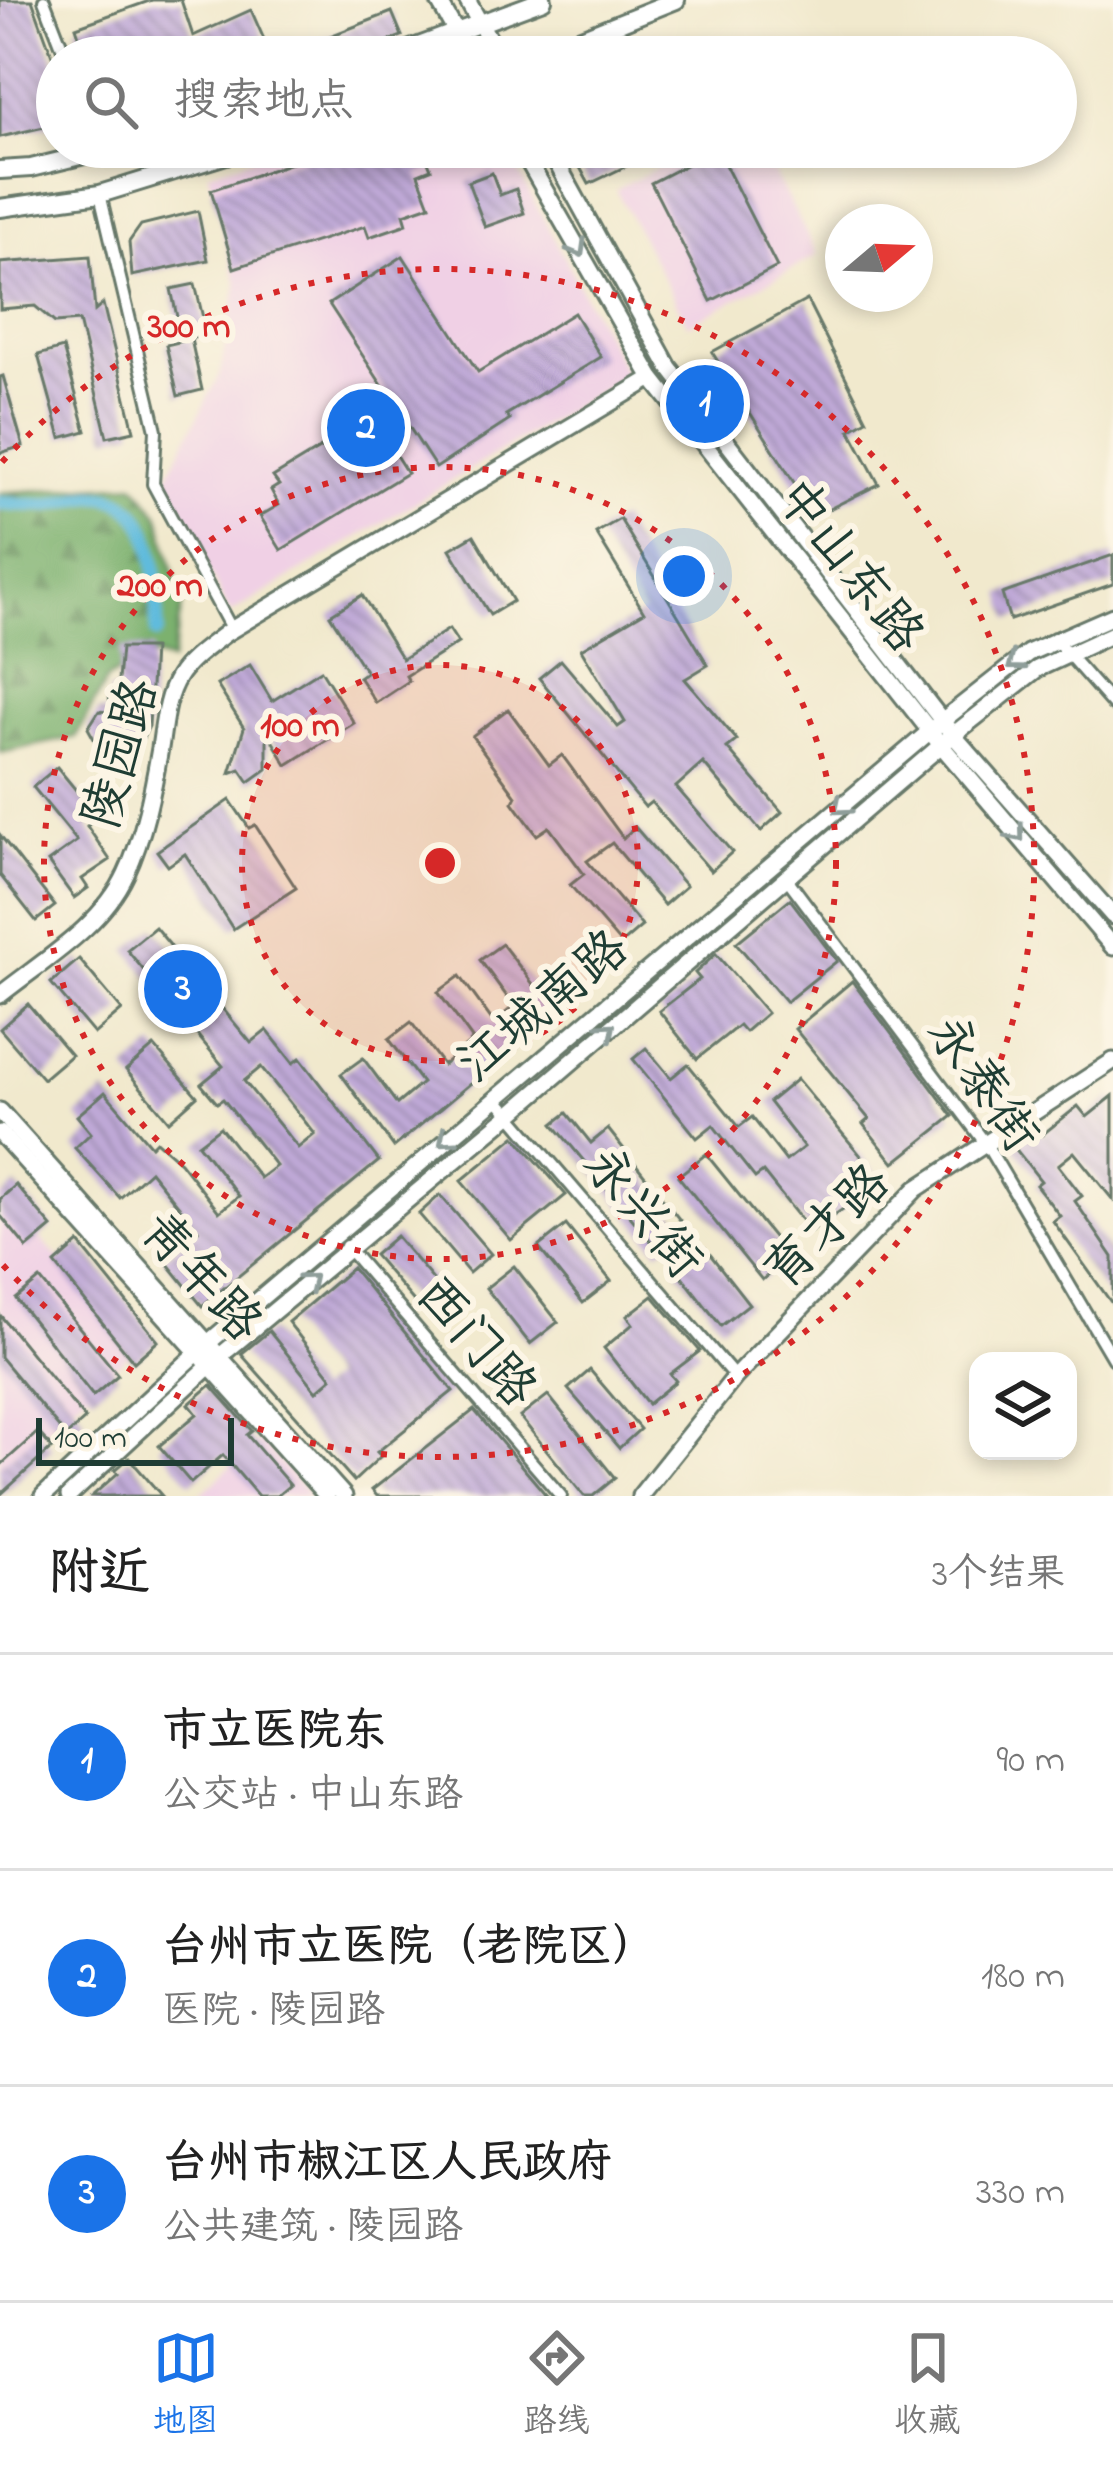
<!DOCTYPE html>
<html lang="zh">
<head>
<meta charset="utf-8">
<style>
  :root { --surface:#fff; --page:#f2f2f2; --text:#222; --muted:#767676; --line:#e0e0e0; --accent:#1a73e8 }
  body { margin:0; font-family:"Indie Flower","LXGW WenKai TC",sans-serif; background:var(--page); color:var(--text) }
  .controls { position:absolute; right:36px; bottom:36px; display:grid; overflow:hidden; border-radius:24px; box-shadow:0 6px 18px #0003 }
  .controls button { width:108px; height:108px; display:grid; place-items:center; padding:0; border:0; border-bottom:3px solid var(--line); background:var(--surface); color:var(--text); font:60px sans-serif }
  .compass { position:absolute; left:825px; top:204px; width:108px; height:108px; border-radius:50%; background:var(--surface); box-shadow:0 6px 18px #0003; rotate:71deg }
  .scale { position:absolute; left:36px; bottom:30px; width:198px; box-sizing:border-box; padding-left:12px; border:6px solid #1f3d34; border-top:0; font-size:33px; line-height:42px; white-space:nowrap; color:#1f3d34; -webkit-text-stroke:9px #fcf5e5; paint-order:stroke }
  .you { position:absolute; left:684px; top:576px; width:42px; height:42px; margin:-30px; border:9px solid #fff; border-radius:50%; background:#1a73e8; box-shadow:0 0 0 18px #1a73e833 }
  .badge { display:grid; place-items:center; width:78px; height:78px; border-radius:50%; background:var(--accent); color:#fff; font-size:39px; font-weight:700 }
  .pin { position:absolute; translate:-50% -50%; border:6px solid #fff; box-shadow:0 3px 12px #0006 }
  .list { margin:0; padding:0; list-style:none }
  h2 { display:flex; justify-content:space-between; align-items:center; height:156px; margin:0; padding:0 48px; font-size:51px }
  h2 small { font-size:39px; font-weight:400; color:var(--muted) }
  .list li { display:grid; grid-template-columns:78px 1fr auto; gap:36px; align-items:center; box-sizing:border-box; height:216px; padding:0 48px; border-top:3px solid var(--line) }
  .list b { display:block; font-size:45px; white-space:nowrap }
  .list p { margin:0; font-size:39px; white-space:nowrap; color:var(--muted) }
  .list em { font-size:39px; font-style:normal; color:var(--muted) }
  .icon { flex:none; width:66px; height:66px; fill:none; stroke:currentColor; stroke-width:2; stroke-linecap:round; stroke-linejoin:round }
  .map { position:relative; flex:none; width:1113px; height:1496px; overflow:hidden }
  .search { position:absolute; background:var(--surface); box-shadow:0 6px 18px #0003; left:36px; right:36px; top:36px; height:132px; display:flex; align-items:center; gap:30px; box-sizing:border-box; padding:0 42px; border-radius:66px; color:var(--muted); font-size:45px }
  .sheet { height:804px; background:var(--surface) }
  nav { display:flex; justify-content:space-around; align-items:center; box-sizing:border-box; height:168px; border-top:3px solid var(--line); background:var(--surface); font-size:33px; color:var(--muted) }
  nav a { display:grid; justify-items:center; gap:6px }
  nav .on { color:var(--accent) }
  .map>svg:first-child { display:block }
</style>
</head>
<body>
<div class="map">
<svg width="1113" height="1496" viewBox="0 0 1113 1496">
  <defs>
    <pattern id="forest-firs" width="22" height="20" patternUnits="userSpaceOnUse" patternTransform="scale(3)"><rect width="22" height="20" fill="#7cb16e"/><path d="M5 1l3.5 6h-7zM16 11l3.5 6h-7z" fill="#65915b"/></pattern>
    <pattern id="building-back-hatch" width="6" height="6" patternUnits="userSpaceOnUse" patternTransform="scale(3)"><rect width="6" height="6" fill="#bfa9d7"/><path d="M-1 5l2 2M0 0l6 6M5-1l2 2" fill="none" stroke="#9b8baf"/></pattern>
  </defs>
  <rect width="100%" height="100%" fill="#fcf5e5"/>
  <filter id="ink" filterUnits="userSpaceOnUse"><feTurbulence type="fractalNoise" baseFrequency=".00833" numOctaves="2"/><feDisplacementMap in="SourceGraphic" scale="24" xChannelSelector="R" yChannelSelector="G"/><feConvolveMatrix kernelMatrix="1 2 1 2 8 2 1 2 1" color-interpolation-filters="sRGB"/></filter>
  <filter id="wash" filterUnits="userSpaceOnUse"><feTurbulence type="fractalNoise" baseFrequency=".004" numOctaves="4" result="noise"/><feDisplacementMap in="SourceGraphic" scale="48" xChannelSelector="R" yChannelSelector="G"/><feGaussianBlur stdDeviation="2.7" result="paint"/><feColorMatrix in="noise" values="0 0 0 0 0 0 0 0 0 0 0 0 0 0 0 0 0 1.4 0 .05"/><feComposite in="paint" operator="in"/></filter>
  <g filter="url(#wash)">
    <rect width="100%" height="100%" fill="#f1e9cd"/>
    <g fill="#f0d0e5">
      <polygon points="290,147 505,147 627,375 230,614 165,481 220,373 237,285 208,172"/>
      <polygon points="695,147 760,147 818,255 688,325 616,190"/>
      <polygon points="0,1193 137,1347 0,1470"/>
      <polygon points="260,1439 310,1496 199,1496"/>
    </g>
    <polygon fill="url(#forest-firs)" stroke="#4e7751" stroke-width="3" points="135,484 159,515 182,605 171,661 145,653 107,679 76,737 0,753 0,493"/>
    <g fill="none" stroke-linecap="round" stroke-linejoin="round">
      <path stroke="#60bbdd" stroke-width="14" d="M0,503C15,504 32,506 47,505C65,503 86,494 103,496C163,503 156,591 157,633"/>
    </g>
    <g id="blocks">
      <g fill="url(#building-back-hatch)" fill-rule="evenodd">
        <polygon points="0,0 32,0 57,69 57,124 0,137"/>
        <polygon points="152,0 181,0 193,36 251,10 270,53 261,57 86,57 76,27"/>
        <polygon points="392,12 402,36 348,57 276,57"/>
        <polygon points="339,147 422,147 431,169 418,174 430,205 404,214 407,224 369,237 365,226 234,268 211,190"/>
        <polygon points="569,147 666,147 589,184"/>
        <polygon points="717,149 777,267 711,301 651,183"/>
        <polygon points="492,173 500,195 516,189 524,213 485,227 468,182"/>
        <polygon points="198,211 208,260 132,276 129,242 141,225"/>
        <polygon points="90,256 95,311 103,304 134,431 107,437 79,321 55,323 35,306 0,309 0,263"/>
        <polygon points="403,256 478,372 574,313 601,357 506,415 510,420 436,468 329,304"/>
        <polygon points="195,284 207,335 182,340 171,289"/>
        <polygon points="807,300 867,420 850,430 879,484 815,516 712,352"/>
        <polygon points="191,339 202,390 178,396 166,345"/>
        <polygon points="63,348 86,431 61,438 38,355"/>
        <polygon points="3,376 23,446 0,453 0,377"/>
        <polygon points="372,417 407,473 281,550 260,516 279,505 271,490 279,485 273,477"/>
        <polygon points="620,519 708,665 685,679 737,740 727,748 782,812 761,831 703,763 676,787 732,852 711,871 651,802 645,807 539,678 561,660 618,727 625,722 581,649 644,612 596,533"/>
        <polygon points="474,535 513,601 490,615 450,549"/>
        <polygon points="1113,555 1113,584 1010,620 1002,594"/>
        <polygon points="362,595 402,659 449,629 458,643 406,676 409,681 376,703 359,677 366,672 330,615"/>
        <polygon points="121,648 153,648 149,726 142,740 109,766 88,728 99,711 110,712 109,690 117,691"/>
        <polygon points="250,665 272,701 321,670 354,723 287,765 267,732 267,769 249,782 240,769 230,773 244,728 217,685"/>
        <polygon points="508,709 549,765 562,755 623,838 635,827 686,886 664,905 612,843 587,861 642,926 621,944 570,885 584,874 549,827 537,835 513,802 516,796 472,736"/>
        <polygon points="57,767 98,817 87,826 110,860 82,879 88,888 74,898 48,862 77,841 33,787"/>
        <polygon points="230,800 249,828 255,825 296,888 233,929 185,854 168,866 157,851"/>
        <polygon points="0,835 55,906 36,921 0,875"/>
        <polygon points="790,899 837,961 786,1002 736,943"/>
        <path d="M155,927L251,1043L267,1030L293,1063L300,1058L379,1161L202,1306L163,1258L198,1230L150,1171L120,1198L75,1148L91,1133L77,1116L105,1092L151,1146L156,1141L180,1162L219,1212L239,1196L198,1144L220,1127L260,1178L276,1166L223,1099L217,1103L201,1084L223,1066L127,950ZM261,1067L315,1134L298,1148L244,1081Z"/>
        <polygon points="502,944 536,988 539,985 560,1009 394,1147 341,1074 363,1058 397,1104 422,1083 389,1039 411,1022 443,1065 473,1040 438,992 460,976 494,1023 514,1006 480,960"/>
        <polygon points="716,954 767,1013 745,1032 739,1025 697,1059 659,1011 700,979 695,973"/>
        <polygon points="79,959 122,1010 94,1034 51,983"/>
        <polygon points="852,981 953,1116 894,1163 863,1124 869,1119 795,1029"/>
        <polygon points="28,1004 71,1055 43,1079 0,1029"/>
        <polygon points="154,1046 197,1096 169,1121 126,1070"/>
        <polygon points="646,1048 671,1078 688,1064 739,1127 752,1117 786,1161 804,1147 769,1102 797,1079 882,1181 811,1232 763,1172 755,1178 713,1125 697,1138 633,1059"/>
        <polygon points="1113,1096 1113,1200 1074,1152 1058,1165 1082,1196 1075,1201 1113,1257 1113,1305 1053,1221 1060,1216 1036,1185 1041,1181 1014,1147 1037,1129 1042,1135 1078,1106 1087,1117"/>
        <polygon points="567,1113 591,1143 608,1129 687,1229 659,1251 553,1124"/>
        <polygon points="515,1136 566,1195 511,1240 461,1181"/>
        <polygon points="706,1154 790,1258 762,1280 678,1176"/>
        <polygon points="16,1185 52,1227 27,1248 0,1215 0,1199"/>
        <polygon points="440,1195 491,1254 469,1273 419,1214"/>
        <polygon points="566,1225 611,1281 583,1303 538,1247"/>
        <polygon points="396,1236 446,1295 425,1314 374,1255"/>
        <polygon points="79,1243 158,1341 134,1362 55,1264"/>
        <polygon points="705,1248 749,1304 721,1326 677,1270"/>
        <polygon points="514,1266 558,1322 530,1344 486,1288"/>
        <polygon points="352,1268 453,1391 377,1452 381,1456 354,1481 241,1354 269,1331 317,1391 332,1378 288,1322"/>
        <polygon points="40,1279 118,1375 93,1396 16,1299"/>
        <polygon points="653,1296 700,1351 670,1374 676,1381 648,1404 604,1348 633,1324 627,1316"/>
        <polygon points="0,1315 85,1419 66,1436 0,1357"/>
        <polygon points="590,1370 640,1429 619,1448 568,1389"/>
        <polygon points="211,1385 252,1431 247,1435 290,1485 277,1496 258,1496 223,1455 191,1483 159,1446 197,1414 189,1404"/>
        <polygon points="548,1395 615,1478 593,1496 584,1496 520,1417"/>
        <polygon points="474,1410 547,1496 377,1496 372,1490"/>
        <polygon points="38,1432 52,1448 0,1495 0,1466"/>
        <polygon points="129,1458 162,1496 92,1496 118,1473 115,1470"/>
      </g>
    </g>
  </g>
  <g filter="url(#ink)">
    <use href="#blocks" fill-opacity="0" stroke="#68796a" stroke-width="3"/>
    <g fill="none" stroke-linecap="round" stroke-linejoin="round">
      <g stroke="#68796a" stroke-width="16">
        <g id="street">
          <polyline points="44,0 66,57"/>
          <polyline points="100,194 156,430 153,484 232,630"/>
          <polyline points="1054,638 1113,705"/>
          <polyline points="785,876 986,1144 1113,1359"/>
          <polyline points="495,1097 735,1377"/>
          <polyline points="346,1246 561,1496"/>
        </g>
      </g>
      <g stroke="#68796a" stroke-width="21">
        <g id="secondary">
          <polyline points="438,0 470,57"/>
          <polyline points="467,0 499,57"/>
          <polyline points="520,147 652,378 941,745 1113,947"/>
          <polyline points="548,147 669,367 953,735 1113,916"/>
          <path d="M0,995C44,960 102,926 126,874C144,836 153,789 160,748C164,724 165,698 178,677C189,659 210,646 226,633L652,378"/>
          <polyline points="0,1111 344,1496"/>
          <polyline points="0,1133 327,1496"/>
          <polyline points="43,1496 208,1343 942,721 1028,653 1113,616"/>
          <polyline points="69,1496 220,1356 511,1114 953,735 1037,669 1113,634"/>
          <polyline points="640,1496 735,1377 916,1189 1113,1061"/>
        </g>
      </g>
      <g stroke="#68796a" stroke-width="22">
        <g id="primary">
          <polyline points="389,57 543,0"/>
          <polyline points="534,57 676,0"/>
          <polyline points="0,170 31,168 117,147"/>
          <polyline points="0,208 100,194 252,147"/>
        </g>
      </g>
      <use href="#street" stroke="#fff" stroke-width="10"/>
      <use href="#secondary" stroke="#fff" stroke-width="15"/>
      <use href="#primary" stroke="#fff" stroke-width="16"/>
    </g>
    <defs><path id="oneway-chevron" d="M-2-3.5L2.5 0L-2 3.5" fill="none" stroke-width="1.6" stroke-linecap="round" stroke-linejoin="round" transform="scale(3)"/></defs>
    <g stroke="#8f9e9a">
      <use href="#oneway-chevron" transform="translate(578 249) rotate(60)"/>
      <use href="#oneway-chevron" transform="translate(1015 663) rotate(143)"/>
      <use href="#oneway-chevron" transform="translate(841 807) rotate(140)"/>
      <use href="#oneway-chevron" transform="translate(1017 834) rotate(50)"/>
      <use href="#oneway-chevron" transform="translate(608 1030) rotate(-41)"/>
      <use href="#oneway-chevron" transform="translate(446 1139) rotate(139)"/>
      <use href="#oneway-chevron" transform="translate(309 1281) rotate(-40)"/>
    </g>
  </g>
  <circle cx="440" cy="863" r="198" fill="#d62828" fill-opacity=".12"/>
  <g fill="none" stroke="#d62828" stroke-width="6" stroke-dasharray="6 12">
    <circle cx="440" cy="863" r="198"/>
    <circle cx="440" cy="863" r="396"/>
    <path d="M2 462A594 594 0 1 1 2 1264"/>
  </g>
  <g text-anchor="middle" stroke-width="12" stroke-linejoin="round" paint-order="stroke">
    <g font-size="51" fill="#1f3d34" stroke="#fcf5e5">
      <text transform="translate(852 564) rotate(52)" y="18">中山东路</text>
      <text transform="translate(118 753) rotate(-74)" y="18">陵园路</text>
      <text transform="translate(541 1004) rotate(-40)" y="18">江城南路</text>
      <text transform="translate(985 1082) rotate(55)" y="18">永泰街</text>
      <text transform="translate(645 1211) rotate(50)" y="18">永兴街</text>
      <text transform="translate(825 1225) rotate(-45)" y="18">育才路</text>
      <text transform="translate(203 1275) rotate(48)" y="18">青年路</text>
      <text transform="translate(478 1340) rotate(49)" y="18">西门路</text>
    </g>
  </g>
  <circle cx="440" cy="863" r="18" fill="#d62828" stroke="#fcf5e5" stroke-width="6"/>
  <g font-size="36" text-anchor="middle" font-weight="bold" fill="#d62828" stroke="#fcf5e5" stroke-width="12" stroke-linejoin="round" paint-order="stroke">
    <text x="189" y="337">300 m</text>
    <text x="160" y="596">200 m</text>
    <text x="300" y="736">100 m</text>
  </g>
</svg>
<div class="controls">
<button><svg class="icon" aria-label="layers" viewBox="0 0 24 24"><path d="M12 4l9 5-9 5-9-5zM3 14l9 5 9-5"/></svg></button>
</div>
<svg class="compass" viewBox="-18 -18 36 36"><path d="M0-13l5 13h-10z" fill="#e53935"/><path d="M0 13l5-13h-10z" fill="#767676"/></svg>
<div class="scale">100 m</div>
<div class="you"></div>
<div class="pin badge" style="left:705px;top:404px">1</div>
<div class="pin badge" style="left:366px;top:428px">2</div>
<div class="pin badge" style="left:183px;top:989px">3</div>
<div class="search"><svg class="icon" aria-label="search" viewBox="0 0 24 24"><circle cx="10" cy="10" r="6"/><path d="M15 15l6 6"/></svg>搜索地点</div>
</div>
<section class="sheet">
<h2>附近<small>3个结果</small></h2>
<ul class="list">
<li><span class="badge">1</span><div><b>市立医院东</b><p>公交站 · 中山东路</p></div><em>90 m</em></li>
<li><span class="badge">2</span><div><b>台州市立医院（老院区）</b><p>医院 · 陵园路</p></div><em>180 m</em></li>
<li><span class="badge">3</span><div><b>台州市椒江区人民政府</b><p>公共建筑 · 陵园路</p></div><em>330 m</em></li>
</ul>
</section>
<nav>
<a class="on"><svg class="icon" aria-label="map" viewBox="0 0 24 24"><path d="M3 6l6-2 6 2 6-2v14l-6 2-6-2-6 2zM9 4v14M15 6v14"/></svg>地图</a>
<a><svg class="icon" aria-label="directions" viewBox="0 0 24 24"><path d="M12 3l9 9-9 9-9-9zM9 14v-3h6M13 9l2 2-2 2"/></svg>路线</a>
<a><svg class="icon" aria-label="saved" viewBox="0 0 24 24"><path d="M7 4h10v16l-5-4-5 4z"/></svg>收藏</a>
</nav>
</body>
</html>
